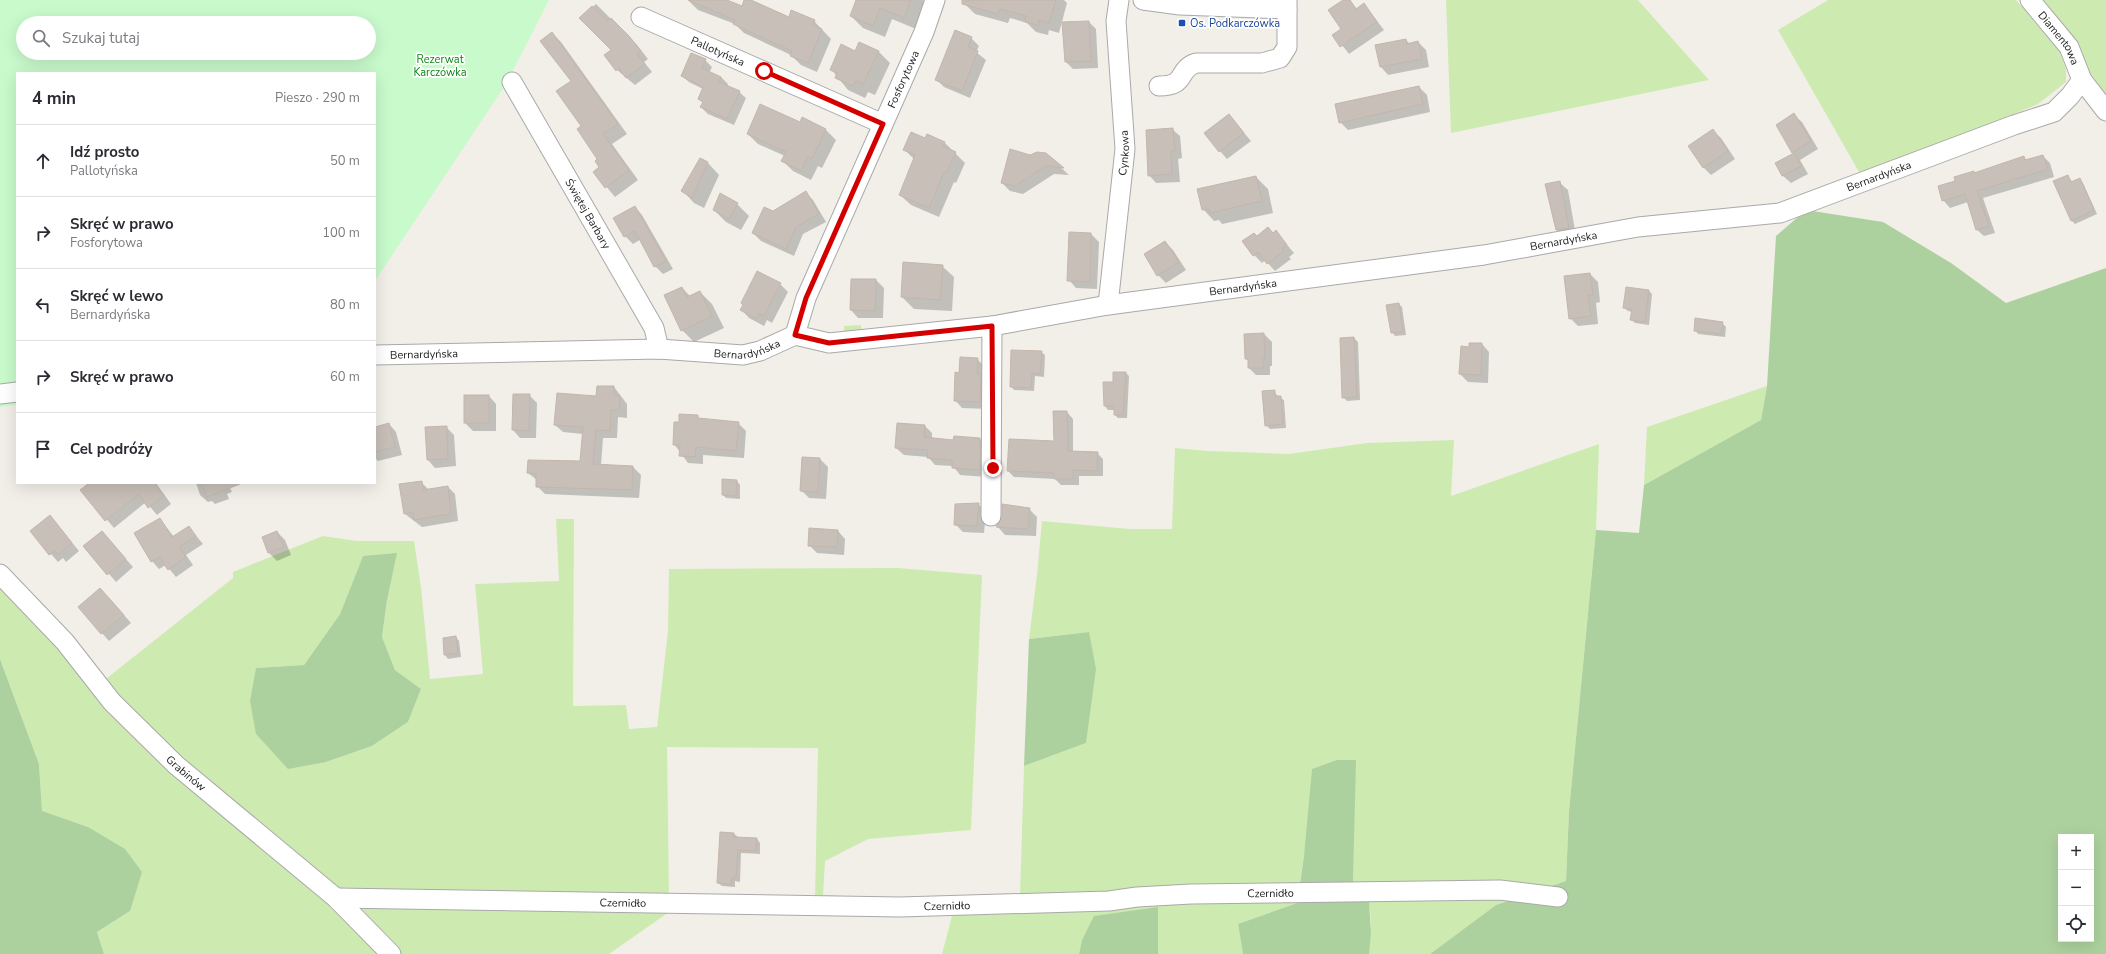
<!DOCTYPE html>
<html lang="pl">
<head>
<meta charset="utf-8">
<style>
  :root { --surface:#fff; --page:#f7f7f7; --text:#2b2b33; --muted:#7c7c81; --line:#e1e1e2 }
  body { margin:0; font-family:"Nunito Sans",sans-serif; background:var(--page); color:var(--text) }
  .controls { position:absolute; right:12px; bottom:12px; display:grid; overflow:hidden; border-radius:0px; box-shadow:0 4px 16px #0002 }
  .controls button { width:36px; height:36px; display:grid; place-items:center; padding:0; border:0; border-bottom:1px solid var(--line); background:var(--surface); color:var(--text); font:20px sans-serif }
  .stop { position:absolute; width:12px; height:12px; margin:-9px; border:3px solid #d40000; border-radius:50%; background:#fff }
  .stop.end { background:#d40000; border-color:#fff; box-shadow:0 1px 4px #0008 }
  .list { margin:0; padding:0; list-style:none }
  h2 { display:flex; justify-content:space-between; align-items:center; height:52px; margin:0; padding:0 16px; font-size:17px }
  h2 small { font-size:13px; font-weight:400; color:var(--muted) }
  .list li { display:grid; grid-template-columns:26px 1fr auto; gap:12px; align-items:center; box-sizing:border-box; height:72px; padding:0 16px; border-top:1px solid var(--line) }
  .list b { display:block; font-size:15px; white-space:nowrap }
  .list p { margin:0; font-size:13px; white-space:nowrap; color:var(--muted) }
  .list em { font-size:13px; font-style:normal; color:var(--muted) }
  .icon { flex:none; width:22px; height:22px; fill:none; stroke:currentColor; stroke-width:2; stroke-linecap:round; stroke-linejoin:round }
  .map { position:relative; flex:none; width:2106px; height:954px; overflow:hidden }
  .search { position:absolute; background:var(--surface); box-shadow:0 4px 16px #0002; left:16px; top:16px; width:360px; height:44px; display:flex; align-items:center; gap:10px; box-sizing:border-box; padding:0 14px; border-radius:22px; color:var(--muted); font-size:15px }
  .panel { position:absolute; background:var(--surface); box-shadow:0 4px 16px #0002; left:16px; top:72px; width:360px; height:412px; border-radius:0px }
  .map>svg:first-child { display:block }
</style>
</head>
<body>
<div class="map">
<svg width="2106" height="954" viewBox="0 0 2106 954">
  <rect width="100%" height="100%" fill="#f2efe9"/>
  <g fill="#cdebb0" fill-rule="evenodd">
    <polygon points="1446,0 1638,0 1709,80 1451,133"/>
    <polygon points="1828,0 2016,0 2059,51 2066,69 2066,82 2038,104 1864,175 1859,172 1778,30"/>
    <polygon points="2036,0 2106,0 2106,94"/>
    <polygon points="861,325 862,336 844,333 844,326"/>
    <polygon points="1767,386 1761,420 1644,485 1647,427"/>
    <polygon points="1454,440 1451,496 1599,444 1596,530 1569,811 1566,881 1539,891 1353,883 1355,760 1337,760 1304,856 1298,892 1020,896 1024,766 1086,743 1089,632 1029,639 1037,575 1042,521 1130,529 1172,529 1175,448 1208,451 1289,454 1367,443"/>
    <path d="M556,519H574L573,706L626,705L629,729L657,727L668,631L669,569L898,568L982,575L971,830L868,839L825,861L823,895L929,900H815L818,748L667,747L669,899L339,893L225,799L102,682L233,578V572L323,536L357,541H414L421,587L430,679L483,674L475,584L559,581ZM363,556L387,600L382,637L395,670L421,689L408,722L372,746L326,762L256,668L304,665L340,614Z"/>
    <polygon points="0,581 382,954 104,954 97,932 130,911 88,827 42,812 39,764 0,659"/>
    <path d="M1522,896L1496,905L1430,954H1369C1370,939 1374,910 1365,898Z"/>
    <polygon points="1298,898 1297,903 1238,924 1243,954 1158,954 1158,907 1082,940 1079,954 942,954 953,912"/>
    <polygon points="362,903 669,912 609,954 399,954 356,911"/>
  </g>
  <g fill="#add19e" fill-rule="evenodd">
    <path d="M1806,210L1883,222L1951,263L2006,303L2106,268V954H1430L1496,905L1566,881L1569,811L1596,530L1639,533L1644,485L1761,420L1767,386L1776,236ZM2061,837H2091V939H2061Z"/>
    <polygon points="397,553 387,600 382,637 395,670 421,689 408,722 372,746 326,762 288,769 256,734 250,701 256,668 304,665 340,614 363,556"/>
    <polygon points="1089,632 1096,669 1086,743 1024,766 1029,639"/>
    <polygon points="0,659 39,764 42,811 88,827 125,849 142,872 130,911 97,932 104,954 0,954"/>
    <polygon points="1337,760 1356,760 1353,883 1369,902 1371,933 1369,954 1243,954 1238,924 1297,903 1304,856 1312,769"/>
    <polygon points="1158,907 1158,954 1079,954 1082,940 1094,916"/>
  </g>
  <path fill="#c8facc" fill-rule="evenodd" d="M0,0H549L506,84L375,281V73H17V405L0,407ZM23,23H369V53H23Z"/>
  <g fill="#0003">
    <polygon points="688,0 724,0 742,7 746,0 749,0 789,19 814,21 831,39 817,72 801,65 791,55 744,33 735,24 698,10"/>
    <polygon points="857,0 923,0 926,4 916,29 892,19 885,37 863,28 851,16"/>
    <polygon points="966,0 1064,0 1067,3 1059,33 1049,30 1048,35 1036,32 1027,23 1010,18 1008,23 975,14 965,4"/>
    <polygon points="1344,0 1349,0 1357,9 1364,4 1384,30 1349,54 1334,35 1343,29"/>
    <polygon points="596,4 637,45 648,59 644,62 652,72 635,85 617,70 612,50 581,18"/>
    <polygon points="1089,22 1096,29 1098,68 1073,69 1066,62"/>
    <polygon points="552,33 561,42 627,134 612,144 638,180 615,197 594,172 601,167 599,159 582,126 572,81"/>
    <polygon points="971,38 979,46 976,52 986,60 970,98 944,87 936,79"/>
    <polygon points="1406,40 1410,44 1418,42 1426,50 1429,67 1388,75 1381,67"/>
    <polygon points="878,51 890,63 875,95 868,92 865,98 848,90 831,69 855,52"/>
    <polygon points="705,60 712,67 709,73 721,77 728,84 727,86 739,92 746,98 734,125 708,114 701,107 703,103 699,99 703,89 689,82 682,76"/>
    <polygon points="1419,87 1427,95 1430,112 1348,130 1340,122"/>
    <polygon points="1229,115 1251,141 1227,159 1220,151"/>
    <polygon points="1794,115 1802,122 1818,149 1800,160 1808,174 1791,183 1783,176 1777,163 1795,154 1793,152"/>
    <polygon points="801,124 826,130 836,140 822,168 818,166 811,180 793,171 783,161 785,156 758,144 748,134"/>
    <polygon points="1172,129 1180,136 1182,158 1178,159 1180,182 1156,183 1149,175"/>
    <polygon points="1713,131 1721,138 1735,159 1711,175 1703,167"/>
    <polygon points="926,140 944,142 965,163 956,183 954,182 939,217 911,205 900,195 915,160 904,149"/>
    <polygon points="1046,154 1069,175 1054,174 1023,194 1010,191 1002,183 1030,156"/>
    <polygon points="2043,156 2050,163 2054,177 1983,198 1995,233 1984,236 1976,229 1968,202 1950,208 1943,200 1975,174 2024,157 2027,161"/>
    <polygon points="708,163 719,175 704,208 694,203 683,191"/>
    <polygon points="2068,176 2073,183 2080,180 2083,183 2097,214 2075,224 2071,220"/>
    <polygon points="1256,177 1268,189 1273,213 1222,224 1219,220 1214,221 1203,209"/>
    <polygon points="1560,183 1568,190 1576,236 1565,238 1557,230 1546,185"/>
    <polygon points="805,192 813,200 826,222 803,234 794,256 761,241 753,233 773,212"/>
    <polygon points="737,204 749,216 741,230 726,222 714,210"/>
    <polygon points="635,207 642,215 673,269 663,274 655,266 641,239 633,244 625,236"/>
    <polygon points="1276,232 1294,253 1289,257 1291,259 1275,271 1265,260 1262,263 1254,255 1257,237"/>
    <polygon points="1091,234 1099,242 1097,289 1076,288 1069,280"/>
    <polygon points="1165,242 1173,250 1186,270 1166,283 1158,275"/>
    <polygon points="942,266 954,277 952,311 914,309 902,297"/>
    <polygon points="757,272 780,284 788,292 772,323 767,320 764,326 749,318 742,310"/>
    <polygon points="1590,274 1598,282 1600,302 1596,303 1598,324 1578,326 1570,318"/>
    <polygon points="852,280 876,280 884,288 883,318 858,318 851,310"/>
    <polygon points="682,288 690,296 700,292 712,304 724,328 694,342 682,330"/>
    <polygon points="1649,291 1652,294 1649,325 1635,323 1631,319 1632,312 1628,311 1624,308"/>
    <polygon points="1399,304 1402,307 1406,335 1395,336 1392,332"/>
    <polygon points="1722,323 1726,327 1725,337 1698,334 1695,330"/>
    <polygon points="1264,334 1272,342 1272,366 1270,366 1270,375 1256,375 1249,368 1249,361 1246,359"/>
    <polygon points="1354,338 1358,342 1360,400 1347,401 1343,397"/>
    <polygon points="1482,344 1489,352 1488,383 1468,382 1460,374"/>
    <polygon points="1041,352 1045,355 1044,377 1035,376 1034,391 1014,390 1011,386"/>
    <polygon points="977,359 985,367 987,409 962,408 955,400 960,374"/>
    <polygon points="1126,373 1129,376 1127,418 1118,418 1115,415 1115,410 1108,410 1105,406 1114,383"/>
    <polygon points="614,387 627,404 627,418 618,417 617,438 603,438 601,465 633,467 641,475 639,498 545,494 537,486 537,480 528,473 580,462 583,434 563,432 555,425"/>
    <polygon points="1274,391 1278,397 1284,400 1286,428 1270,429 1266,425"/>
    <polygon points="529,395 537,403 536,438 520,438 513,430"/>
    <polygon points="465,396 489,396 496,404 496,431 473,431 465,423"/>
    <polygon points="1067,412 1073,419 1073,452 1097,453 1103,459 1103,476 1079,476 1079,485 1061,485 1055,479 1014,477 1008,471 1055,443"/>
    <polygon points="697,416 700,420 738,423 746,431 744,458 703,455 703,464 688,463 674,444 680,423"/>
    <polygon points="389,424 396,432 402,455 378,461 375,458 375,428"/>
    <polygon points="925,426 932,433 932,439 954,441 980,439 987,446 987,477 960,475 953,466 935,465 928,457 904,455 896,448"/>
    <polygon points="446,427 454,435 456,466 435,468 428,460"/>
    <polygon points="820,459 828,467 826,499 809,498 801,490"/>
    <polygon points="737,481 740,485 740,499 726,498 723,495"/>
    <polygon points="421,482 428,489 448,487 455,494 458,521 422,527 405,514"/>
    <polygon points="91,483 156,483 171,504 157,515 146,502 114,528 82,490"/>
    <polygon points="196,483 228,483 232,492 227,494 229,499 215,504 212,501 208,502 200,495"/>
    <polygon points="978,504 986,512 984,533 963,532 955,524"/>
    <polygon points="1029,509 1037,517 1036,536 1005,535 998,527 1003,517"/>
    <polygon points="50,516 79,551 66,562 63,558 58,562 31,531"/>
    <polygon points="160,519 174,537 189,527 203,544 186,555 193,565 176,577 166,565 159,569 152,561"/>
    <polygon points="838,531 845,539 844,555 817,553 809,545"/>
    <polygon points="102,532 133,567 116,582 85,546"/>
    <polygon points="277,532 285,540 291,555 277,561 269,553 263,538"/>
    <polygon points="108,597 131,623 109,641 102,633"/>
    <polygon points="456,637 459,641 461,657 448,659 445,655 444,638"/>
    <polygon points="734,834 738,837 757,839 760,843 760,854 741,853 740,882 735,881 735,887 722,886 718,883"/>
  </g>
  <g fill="#c7bfb8" stroke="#c4b6ab">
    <polygon points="688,0 727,0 742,6 744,0 751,0 789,17 791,10 815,20 813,25 822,29 808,63 790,56 792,51 733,24 735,20"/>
    <polygon points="856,0 911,0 904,18 880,8 873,26 850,16"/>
    <polygon points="962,0 1056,0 1049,23 1039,20 1038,25 1025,22 1026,16 1000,9 998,14 962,4"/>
    <polygon points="1343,0 1350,0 1356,9 1364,3 1377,22 1340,47 1332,35 1341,29 1328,10"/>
    <polygon points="592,6 607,21 611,18 629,36 641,51 637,54 645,64 626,78 619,68 616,71 604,55 611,50 579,18"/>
    <polygon points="1089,21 1091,61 1065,62 1062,22"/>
    <polygon points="955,30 972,37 968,47 978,51 962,91 935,80"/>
    <polygon points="552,32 618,124 603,134 629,170 605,188 593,172 599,167 595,161 597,159 577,129 581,126 556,91 571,81 540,41"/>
    <polygon points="1406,39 1407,44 1418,41 1422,59 1380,67 1375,45"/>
    <polygon points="859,42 879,51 863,84 856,81 853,86 835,78 837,73 830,70 841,44 855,51"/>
    <polygon points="691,53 706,59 702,68 721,77 719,82 740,91 727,119 700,107 703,102 698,99 703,87 681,76"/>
    <polygon points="1419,86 1423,104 1339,123 1335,104"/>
    <polygon points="760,104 800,122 802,117 826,129 812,159 808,157 801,171 781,161 786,152 747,134"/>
    <polygon points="1794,113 1811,141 1792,153 1776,125"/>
    <polygon points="1229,114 1244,133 1219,152 1204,133"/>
    <polygon points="1173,128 1175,151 1171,151 1172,174 1148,176 1146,130"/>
    <polygon points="1713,129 1728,151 1703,168 1688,146"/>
    <polygon points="911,132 925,138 927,134 945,142 943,146 956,152 946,173 944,172 929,208 899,195 915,155 903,150"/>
    <polygon points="1010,149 1030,155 1037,152 1046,153 1064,168 1046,166 1015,186 1001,183"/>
    <polygon points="1794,153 1801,166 1782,176 1775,163"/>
    <polygon points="2043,155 2048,169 1977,191 1989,226 1976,230 1965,194 1942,201 1938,186 1955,181 1954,177 1974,171 1974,173 2024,156 2025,160"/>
    <polygon points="700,158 708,162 692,198 681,191"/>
    <polygon points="2068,175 2071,182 2080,178 2094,210 2071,221 2053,181"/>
    <polygon points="1256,176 1262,201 1210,213 1209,209 1202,210 1197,189"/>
    <polygon points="1560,181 1569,228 1556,230 1545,184"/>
    <polygon points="806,191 819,214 796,227 786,249 752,233 764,207 773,211"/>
    <polygon points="720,193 738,203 729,219 713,210"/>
    <polygon points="635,206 666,261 654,267 635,231 624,237 613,218"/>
    <polygon points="1268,227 1273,233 1276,230 1287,245 1282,248 1284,251 1267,264 1258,252 1253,256 1242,241 1254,233 1257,236"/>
    <polygon points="1069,232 1091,233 1090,282 1067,281"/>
    <polygon points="1165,241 1179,262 1157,276 1144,254"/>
    <polygon points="903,262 943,265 940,300 901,297"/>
    <polygon points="757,271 781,283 764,316 759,313 757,319 740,310 743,305 741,303"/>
    <polygon points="1590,273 1593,295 1588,295 1591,316 1569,319 1564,276"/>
    <polygon points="851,279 876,279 875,311 850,310"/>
    <polygon points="682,287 687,297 700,291 712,316 681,331 664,295"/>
    <polygon points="1626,287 1649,290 1645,322 1630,320 1632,309 1623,308"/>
    <polygon points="1399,303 1403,332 1391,333 1386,305"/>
    <polygon points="1695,318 1723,322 1721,334 1694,331"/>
    <polygon points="1264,333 1265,359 1263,359 1263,368 1248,368 1248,359 1245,359 1244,334"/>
    <polygon points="1354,337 1357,397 1342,398 1340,338"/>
    <polygon points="1469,343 1482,343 1481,375 1459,374 1461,346 1469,347"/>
    <polygon points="1011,350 1042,351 1040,374 1032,373 1031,388 1010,387"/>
    <polygon points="960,357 978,358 977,374 981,374 980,402 954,401 955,372 959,373"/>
    <polygon points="1113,372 1126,372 1123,415 1114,415 1114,406 1104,406 1103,382 1113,382"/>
    <polygon points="597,386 614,386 614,395 620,396 619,410 611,410 610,431 596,430 593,464 633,466 632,490 536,487 536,474 527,473 528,460 580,461 583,427 554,425 557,393 596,396"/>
    <polygon points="1275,390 1275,396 1281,396 1283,424 1265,426 1262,391"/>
    <polygon points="513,394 530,394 529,431 512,430"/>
    <rect x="464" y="395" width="25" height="28"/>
    <polygon points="1053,411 1067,411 1068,451 1098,452 1097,471 1073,470 1073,479 1054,479 1054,473 1007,471 1009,439 1054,441"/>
    <polygon points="679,414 698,415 698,418 739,422 736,451 696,447 695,457 679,456 680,445 673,445 674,422 679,422"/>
    <polygon points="389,423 395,447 375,452 375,427"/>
    <polygon points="897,423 925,425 924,437 953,440 954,436 980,438 980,470 952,468 952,460 927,458 928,450 895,448"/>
    <polygon points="447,426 448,459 427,460 425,427"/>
    <polygon points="802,457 820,458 818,492 800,491"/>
    <polygon points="722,479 737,480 736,496 722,495"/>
    <polygon points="422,481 423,490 448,486 451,514 414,520 413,512 404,514 399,484"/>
    <polygon points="89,483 155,483 164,496 148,508 139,494 105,521 80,490"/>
    <polygon points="201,483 240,483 240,484 207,497"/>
    <polygon points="979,503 977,526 954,525 955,504"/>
    <polygon points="1002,504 1030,508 1028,529 996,527 1002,516"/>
    <polygon points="50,515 72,543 58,555 55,551 49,555 30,531"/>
    <polygon points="160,518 172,537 189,526 196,536 179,547 186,557 168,570 159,557 151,562 134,533"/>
    <polygon points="809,528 838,530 837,547 808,546"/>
    <polygon points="102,531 126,559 107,575 83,546"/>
    <polygon points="277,531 284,547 268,553 262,537"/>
    <polygon points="100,588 124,615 101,634 78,607"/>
    <polygon points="456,636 458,653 444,655 443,638"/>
    <polygon points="720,832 734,833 734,837 757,838 756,851 738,850 736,878 732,878 731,884 717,883"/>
  </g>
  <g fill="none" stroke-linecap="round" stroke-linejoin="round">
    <g stroke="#a9a9a9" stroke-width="21">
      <g id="minor">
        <polyline points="1143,0 1180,5 1287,9"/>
        <path id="s1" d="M2030,0L2069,47L2082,80L2106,111"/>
        <path id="s2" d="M641,17L883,124"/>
        <path id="s3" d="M512,82L654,328L659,349"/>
        <path d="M1159,86C1188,86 1176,70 1196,63H1262L1280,58L1287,47V0"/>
        <path id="s4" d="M1108,305L1125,149L1116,21L1119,0"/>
        <path id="s5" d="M795,335L806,298L924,32L935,0"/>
        <path id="s6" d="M375,355L659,349L743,355L760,351L795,335L829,343L992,326L1108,305L1484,255L1638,227L1780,213L2014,125L2054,112L2070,96L2082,80"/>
        <polyline points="0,394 17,392"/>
        <polyline points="991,516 992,326"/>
        <path id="s7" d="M0,574L65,642L112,702L176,765L336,898L391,954"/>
        <path id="s8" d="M336,898L900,907L1109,901L1137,897L1191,894L1500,890L1558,897"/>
      </g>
    </g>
    <use href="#minor" stroke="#fff" stroke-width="19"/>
  </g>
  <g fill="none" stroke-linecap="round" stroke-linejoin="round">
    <polyline stroke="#d40000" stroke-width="5" points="764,71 883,124 806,298 795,335 829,343 992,326 993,468"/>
  </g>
  <rect fill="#1a4fb4" stroke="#fff" stroke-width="1.5" x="1178" y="19" width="8" height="8" rx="2"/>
  <g text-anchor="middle" stroke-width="3.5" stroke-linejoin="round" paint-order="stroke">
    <g font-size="11" fill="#164399" stroke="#fff" text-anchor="start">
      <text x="1190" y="27">Os. Podkarczówka</text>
    </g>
    <g font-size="11" fill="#222" stroke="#fff">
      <text dy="4" stroke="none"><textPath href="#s1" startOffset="48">Diamentowa</textPath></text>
      <text dy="4" stroke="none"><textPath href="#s2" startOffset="84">Pallotyńska</textPath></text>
      <text dy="4" stroke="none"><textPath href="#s5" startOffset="278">Fosforytowa</textPath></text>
      <text dy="4" stroke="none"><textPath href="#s4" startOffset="153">Cynkowa</textPath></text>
      <text dy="4" stroke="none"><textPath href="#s6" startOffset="1525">Bernardyńska</textPath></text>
      <text dy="4" stroke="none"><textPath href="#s3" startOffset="152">Świętej Barbary</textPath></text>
      <text dy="4" stroke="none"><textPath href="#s6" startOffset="1201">Bernardyńska</textPath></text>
      <text dy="4" stroke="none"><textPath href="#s6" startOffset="877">Bernardyńska</textPath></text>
      <text dy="4" stroke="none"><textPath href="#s6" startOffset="373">Bernardyńska</textPath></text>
      <text dy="4" stroke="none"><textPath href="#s6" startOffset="49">Bernardyńska</textPath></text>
      <text dy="4" stroke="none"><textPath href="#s7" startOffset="273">Grabinów</textPath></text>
      <text dy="4" stroke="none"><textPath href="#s8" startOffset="935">Czernidło</textPath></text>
      <text dy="4" stroke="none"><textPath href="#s8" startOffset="287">Czernidło</textPath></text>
      <text dy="4" stroke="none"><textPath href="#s8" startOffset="611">Czernidło</textPath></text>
    </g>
    <g font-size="11" fill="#0c8416" stroke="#fff">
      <text x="440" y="63">Rezerwat<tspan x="440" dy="13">Karczówka</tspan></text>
    </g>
  </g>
</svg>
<div class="controls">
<button>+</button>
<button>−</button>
<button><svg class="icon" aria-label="locate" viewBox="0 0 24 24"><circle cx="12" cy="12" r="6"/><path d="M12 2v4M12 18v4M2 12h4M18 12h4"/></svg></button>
</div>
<div class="stop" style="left:764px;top:71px"></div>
<div class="stop end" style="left:993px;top:468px"></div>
<div class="search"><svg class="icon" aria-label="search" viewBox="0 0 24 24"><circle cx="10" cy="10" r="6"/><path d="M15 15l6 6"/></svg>Szukaj tutaj</div>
<section class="panel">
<h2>4 min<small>Pieszo · 290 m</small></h2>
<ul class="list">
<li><svg class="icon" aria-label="ahead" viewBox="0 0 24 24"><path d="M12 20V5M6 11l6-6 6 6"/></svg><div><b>Idź prosto</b><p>Pallotyńska</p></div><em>50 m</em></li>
<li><svg class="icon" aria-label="right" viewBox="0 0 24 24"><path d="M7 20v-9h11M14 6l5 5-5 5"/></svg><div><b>Skręć w prawo</b><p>Fosforytowa</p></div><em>100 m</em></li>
<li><svg class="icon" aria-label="left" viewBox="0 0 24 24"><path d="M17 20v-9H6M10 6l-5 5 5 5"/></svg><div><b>Skręć w lewo</b><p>Bernardyńska</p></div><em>80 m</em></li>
<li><svg class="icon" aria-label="right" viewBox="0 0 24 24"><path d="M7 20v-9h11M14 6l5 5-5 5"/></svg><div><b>Skręć w prawo</b></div><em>60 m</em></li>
<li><svg class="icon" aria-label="arrive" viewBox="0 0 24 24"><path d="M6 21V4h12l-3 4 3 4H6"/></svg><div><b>Cel podróży</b></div></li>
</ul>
</section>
</div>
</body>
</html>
